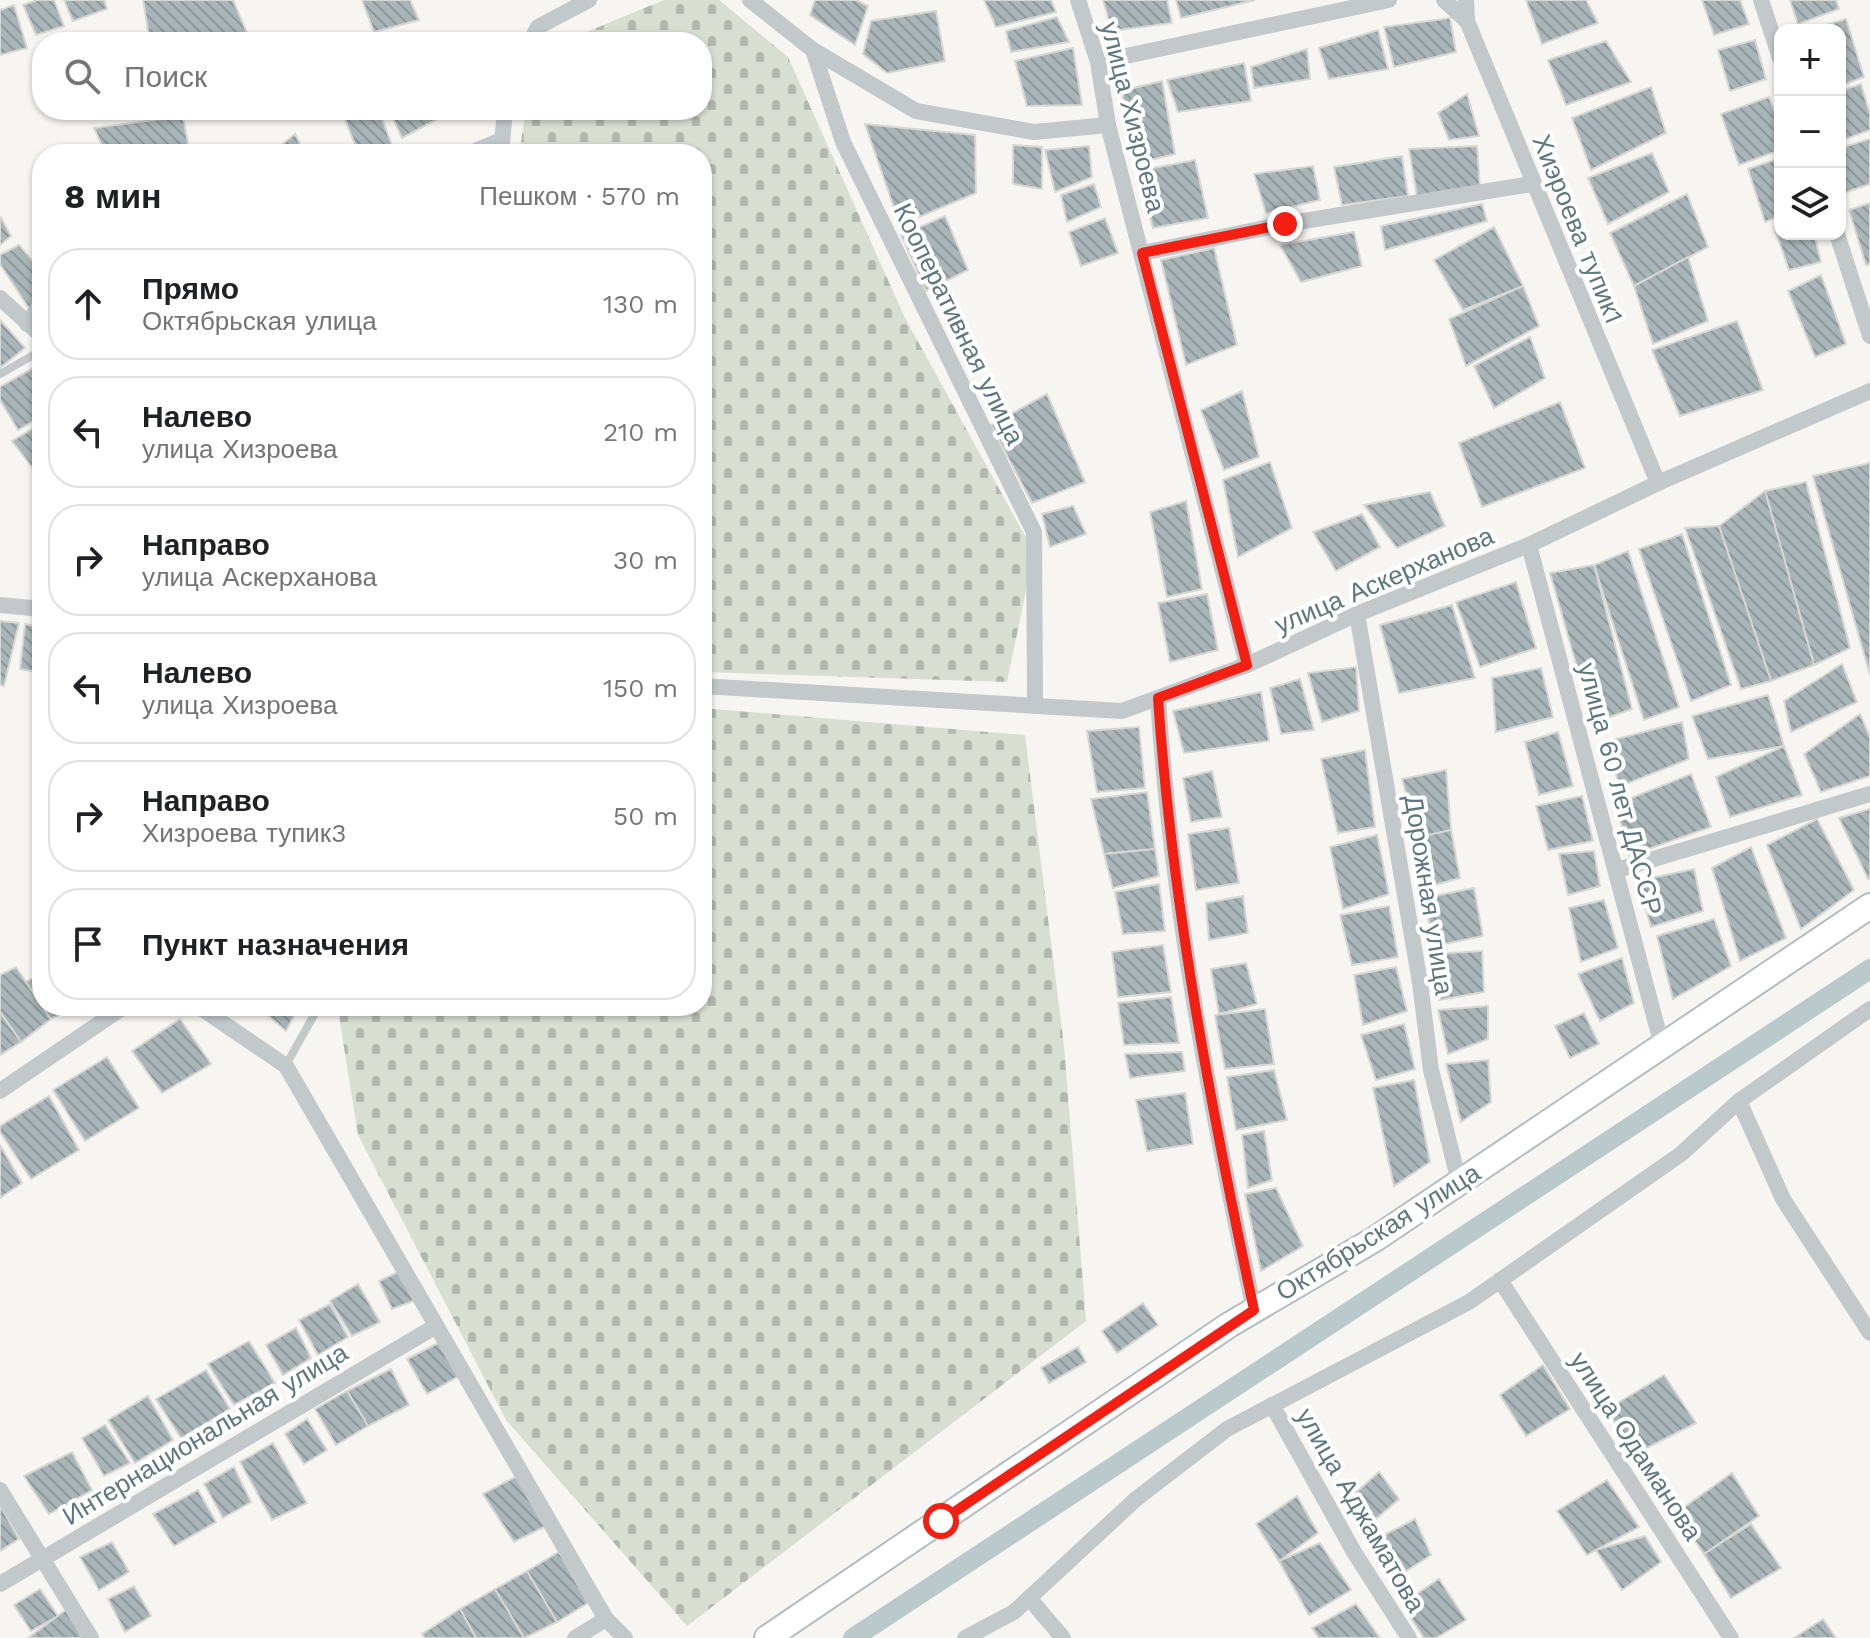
<!DOCTYPE html>
<html lang="ru">
<head>
<meta charset="utf-8">
<style>
  :root { --surface:#fff; --page:#f6f6f6; --text:#202124; --muted:#757577; --line:#e0e0e0 }
  body { margin:0; font-family:"Work Sans",sans-serif; background:var(--page); color:var(--text) }
  .controls { position:absolute; right:24px; top:24px; display:grid; overflow:hidden; border-radius:16px; box-shadow:0 2px 6px #0004 }
  .controls button { width:72px; height:72px; display:grid; place-items:center; padding:0; border:0; border-bottom:2px solid var(--line); background:var(--surface); color:var(--text); font:40px sans-serif }
  .stop { position:absolute; width:24px; height:24px; margin:-18px; border:6px solid #f41f13; border-radius:50%; background:#fff }
  .stop.end { background:#f41f13; border-color:#fff; box-shadow:0 2px 8px #0008 }
  .list { margin:0; padding:0; list-style:none }
  h2 { display:flex; justify-content:space-between; align-items:center; height:104px; margin:0; padding:0 32px; font-size:34px }
  h2 small { font-size:26px; font-weight:400; color:var(--muted) }
  .list li { display:grid; grid-template-columns:52px 1fr auto; gap:24px; align-items:center; box-sizing:border-box; height:112px; margin:0 16px 16px; padding:0 16px; border:2px solid var(--line); border-radius:32px }
  .list b { display:block; font-size:30px; white-space:nowrap }
  .list p { margin:0; font-size:26px; white-space:nowrap; color:var(--muted) }
  .list em { font-size:26px; font-style:normal; color:var(--muted) }
  .icon { flex:none; width:44px; height:44px; fill:none; stroke:currentColor; stroke-width:2; stroke-linecap:round; stroke-linejoin:round }
  .map { position:relative; flex:none; width:1870px; height:1638px; overflow:hidden }
  .search { position:absolute; background:var(--surface); box-shadow:0 2px 6px #0004; left:32px; top:32px; width:680px; height:88px; display:flex; align-items:center; gap:20px; box-sizing:border-box; padding:0 28px; border-radius:32px; color:var(--muted); font-size:30px }
  .panel { position:absolute; background:var(--surface); box-shadow:0 2px 6px #0004; left:32px; top:144px; width:680px; height:872px; border-radius:32px }
  .map>svg:first-child { display:block }
</style>
</head>
<body>
<div class="map">
<svg width="1870" height="1638" viewBox="0 0 1870 1638">
  <defs>
    <pattern id="cemetery-stones" width="16" height="16" patternUnits="userSpaceOnUse" patternTransform="scale(2)"><rect width="16" height="16" fill="#d9ded2"/><path d="M2 7V4a2 2 0 0 1 4 0v3zM10 15v-3a2 2 0 0 1 4 0v3z" fill="#b3b9b0"/></pattern>
    <pattern id="building-back-hatch" width="6" height="6" patternUnits="userSpaceOnUse" patternTransform="scale(2)"><rect width="6" height="6" fill="#a9b5b8"/><path d="M-1 5l2 2M0 0l6 6M5-1l2 2" fill="none" stroke="#8d989b"/></pattern>
  </defs>
  <rect width="100%" height="100%" fill="#f6f5f2"/>
  <g fill="url(#cemetery-stones)">
    <polygon points="664,0 719,0 788,57 905,318 1034,552 1007,682 702,672 702,154 519,154 526,110 702,110 702,42 562,42"/>
    <polygon points="702,708 1025,735 1064,1046 1086,1321 687,1626 506,1420 358,1135 338,1010 342,1006 702,1006"/>
  </g>
  <g fill="none" stroke-linecap="round" stroke-linejoin="round">
    <polyline stroke="#bacacc" stroke-width="20" points="853,1638 1870,969"/>
  </g>
  <g fill="url(#building-back-hatch)" stroke="#d7d7d4" stroke-width="2">
    <polygon points="37,0 54,0 64,26 36,35 23,5"/>
    <polygon points="64,0 104,0 107,9 73,21"/>
    <polygon points="143,0 233,0 251,42 150,42"/>
    <polygon points="362,0 410,0 419,20 374,32"/>
    <polygon points="815,0 856,0 868,6 855,45 810,15"/>
    <polygon points="984,0 1051,0 1056,12 996,27"/>
    <polygon points="1103,0 1167,0 1172,23 1112,31"/>
    <polygon points="1176,0 1255,0 1181,18"/>
    <polygon points="1526,0 1586,0 1598,23 1542,44"/>
    <polygon points="1702,0 1740,0 1749,24 1714,35"/>
    <polygon points="1790,0 1836,0 1839,9 1798,24"/>
    <polygon points="14,5 27,48 0,55 0,10"/>
    <polygon points="936,11 945,61 887,73 863,54 871,21"/>
    <polygon points="1057,17 1069,42 1011,52 1006,31"/>
    <polygon points="1450,18 1456,52 1394,67 1384,27"/>
    <polygon points="1846,19 1864,77 1840,86 1840,30 1810,30"/>
    <polygon points="1378,30 1388,69 1329,79 1319,48"/>
    <polygon points="1755,40 1766,79 1730,91 1718,50"/>
    <polygon points="1606,41 1631,82 1566,105 1548,60"/>
    <polygon points="1073,48 1082,105 1027,106 1015,61"/>
    <polygon points="1307,49 1310,79 1254,88 1251,67"/>
    <polygon points="1244,63 1251,101 1178,112 1167,80"/>
    <polygon points="1162,81 1175,154 1138,163 1121,91"/>
    <polygon points="1861,84 1870,114 1870,130 1840,141 1840,91"/>
    <polygon points="1651,87 1666,133 1591,170 1572,118"/>
    <polygon points="1467,94 1479,136 1449,140 1438,113"/>
    <polygon points="1769,97 1780,124 1780,150 1739,165 1721,114"/>
    <polygon points="341,110 379,110 395,154 359,154"/>
    <polygon points="389,110 454,110 402,138"/>
    <polygon points="183,116 190,154 106,154 94,128"/>
    <polygon points="865,124 975,135 976,193 900,225"/>
    <polygon points="295,134 305,154 270,154"/>
    <polygon points="1870,139 1870,184 1844,193 1840,182 1840,148"/>
    <polygon points="1013,145 1042,147 1042,189 1013,184"/>
    <polygon points="1089,146 1092,177 1055,192 1045,150"/>
    <polygon points="1477,146 1480,187 1417,196 1409,149"/>
    <polygon points="1652,153 1669,192 1608,224 1588,178"/>
    <polygon points="1402,156 1408,196 1342,205 1334,167"/>
    <polygon points="1780,158 1780,216 1765,222 1748,169"/>
    <polygon points="1195,160 1208,218 1153,228 1138,171"/>
    <polygon points="1313,166 1320,200 1266,213 1254,174"/>
    <polygon points="1094,184 1101,207 1067,222 1061,195"/>
    <polygon points="1687,194 1708,247 1634,286 1610,233"/>
    <polygon points="1870,203 1870,264 1866,265 1849,210"/>
    <polygon points="1482,204 1487,221 1385,250 1381,226"/>
    <polygon points="0,216 11,236 0,245"/>
    <polygon points="945,216 968,270 926,291 901,235"/>
    <polygon points="1105,218 1118,253 1081,266 1069,232"/>
    <polygon points="1780,226 1780,234 1814,234 1821,262 1789,270 1774,227"/>
    <polygon points="1494,227 1523,286 1463,310 1434,260"/>
    <polygon points="1354,232 1362,266 1301,282 1280,245"/>
    <polygon points="19,245 42,272 42,288 30,310 0,264 0,255"/>
    <polygon points="1214,248 1237,345 1186,365 1161,260"/>
    <polygon points="1688,257 1708,321 1653,344 1634,286"/>
    <polygon points="1821,275 1846,344 1815,357 1788,291"/>
    <polygon points="1523,286 1539,326 1466,366 1449,319"/>
    <polygon points="0,320 25,348 0,368"/>
    <polygon points="1737,321 1763,390 1680,416 1652,350"/>
    <polygon points="1530,337 1545,378 1494,408 1474,366"/>
    <polygon points="42,363 42,416 18,430 0,400 0,387"/>
    <polygon points="1242,391 1259,457 1224,470 1201,410"/>
    <polygon points="1047,394 1085,482 1032,503 991,425"/>
    <polygon points="1560,402 1585,468 1482,507 1459,443"/>
    <polygon points="42,423 42,472 38,475 12,441"/>
    <polygon points="1270,462 1292,528 1238,557 1223,480"/>
    <polygon points="1870,463 1870,675 1813,476"/>
    <polygon points="1806,482 1850,648 1814,665 1765,491"/>
    <polygon points="1765,491 1814,665 1771,681 1719,526"/>
    <polygon points="1430,492 1445,526 1397,548 1364,505"/>
    <polygon points="1186,501 1202,589 1167,597 1150,512"/>
    <polygon points="1073,506 1086,534 1050,547 1042,514"/>
    <polygon points="1362,514 1380,547 1336,571 1313,532"/>
    <polygon points="1719,526 1771,681 1741,689 1685,528"/>
    <polygon points="1682,534 1731,685 1691,701 1639,549"/>
    <polygon points="1628,551 1679,707 1644,720 1594,565"/>
    <polygon points="1594,565 1632,709 1593,723 1550,573"/>
    <polygon points="1516,582 1536,648 1480,667 1456,602"/>
    <polygon points="1207,594 1218,650 1170,662 1158,603"/>
    <polygon points="1452,605 1475,678 1399,693 1380,625"/>
    <polygon points="0,621 19,623 4,686 0,685"/>
    <polygon points="25,624 42,627 42,673 20,669"/>
    <polygon points="1842,664 1857,702 1791,732 1784,701"/>
    <polygon points="1356,667 1359,711 1322,722 1308,673"/>
    <polygon points="1541,668 1553,717 1496,732 1492,678"/>
    <polygon points="1300,679 1314,730 1281,734 1270,688"/>
    <polygon points="1261,692 1269,741 1184,753 1173,711"/>
    <polygon points="1768,695 1784,746 1708,759 1692,716"/>
    <polygon points="1860,714 1870,737 1870,776 1821,792 1804,754"/>
    <polygon points="1682,722 1689,759 1621,786 1601,743"/>
    <polygon points="1139,727 1145,788 1097,792 1087,731"/>
    <polygon points="1558,732 1573,786 1539,795 1525,742"/>
    <polygon points="1784,746 1802,795 1730,817 1716,777"/>
    <polygon points="1365,750 1375,827 1338,833 1321,759"/>
    <polygon points="1446,770 1451,830 1419,838 1402,779"/>
    <polygon points="1212,771 1222,817 1191,822 1183,778"/>
    <polygon points="1691,774 1711,827 1629,856 1616,804"/>
    <polygon points="1147,792 1155,849 1104,854 1091,799"/>
    <polygon points="1582,796 1593,841 1548,850 1536,806"/>
    <polygon points="1870,809 1870,878 1868,879 1839,818"/>
    <polygon points="1817,819 1854,890 1801,929 1767,845"/>
    <polygon points="1229,828 1239,883 1196,890 1188,834"/>
    <polygon points="1451,830 1460,878 1423,888 1410,839"/>
    <polygon points="1377,835 1389,894 1343,909 1330,847"/>
    <polygon points="1751,847 1786,938 1740,961 1712,868"/>
    <polygon points="1155,849 1159,876 1113,888 1104,854"/>
    <polygon points="1594,851 1600,886 1568,895 1559,854"/>
    <polygon points="1694,869 1703,911 1651,927 1637,881"/>
    <polygon points="1159,884 1165,931 1123,934 1115,892"/>
    <polygon points="1474,888 1483,936 1434,946 1424,898"/>
    <polygon points="1243,896 1248,933 1209,940 1206,903"/>
    <polygon points="1604,900 1618,948 1581,962 1569,908"/>
    <polygon points="1389,906 1398,957 1352,965 1340,915"/>
    <polygon points="1714,919 1731,966 1673,999 1657,936"/>
    <polygon points="1163,945 1171,992 1118,997 1112,952"/>
    <polygon points="1482,951 1484,992 1439,1000 1434,954"/>
    <polygon points="1622,958 1634,1003 1600,1021 1578,974"/>
    <polygon points="1246,963 1257,1004 1219,1014 1211,969"/>
    <polygon points="16,967 51,1019 21,1042 0,1012 0,975"/>
    <polygon points="1396,967 1407,1011 1363,1025 1354,975"/>
    <polygon points="42,973 42,1005 26,982"/>
    <polygon points="1171,997 1179,1043 1124,1045 1118,1003"/>
    <polygon points="42,1006 74,1006 51,1019"/>
    <polygon points="257,1006 299,1006 286,1031"/>
    <polygon points="1488,1006 1488,1039 1448,1054 1438,1010"/>
    <polygon points="1265,1009 1274,1064 1225,1069 1215,1015"/>
    <polygon points="0,1012 21,1042 0,1055"/>
    <polygon points="1584,1013 1599,1044 1570,1058 1555,1026"/>
    <polygon points="180,1019 211,1064 162,1093 132,1051"/>
    <polygon points="1404,1024 1415,1069 1376,1080 1361,1035"/>
    <polygon points="1182,1052 1185,1071 1130,1078 1125,1054"/>
    <polygon points="107,1057 139,1108 85,1141 53,1090"/>
    <polygon points="1488,1060 1491,1102 1461,1122 1446,1064"/>
    <polygon points="1274,1070 1287,1120 1236,1130 1227,1077"/>
    <polygon points="1414,1080 1430,1162 1394,1186 1373,1088"/>
    <polygon points="1185,1093 1193,1144 1147,1151 1136,1100"/>
    <polygon points="49,1096 79,1150 31,1179 0,1132 0,1126"/>
    <polygon points="1264,1131 1272,1180 1248,1188 1242,1135"/>
    <polygon points="0,1145 22,1183 0,1198"/>
    <polygon points="1276,1188 1303,1246 1261,1271 1245,1194"/>
    <polygon points="400,1271 416,1300 392,1309 379,1281"/>
    <polygon points="358,1284 380,1322 352,1336 330,1301"/>
    <polygon points="1143,1303 1158,1325 1117,1353 1102,1331"/>
    <polygon points="330,1304 348,1337 318,1355 299,1320"/>
    <polygon points="296,1328 311,1358 283,1375 266,1345"/>
    <polygon points="249,1341 275,1383 234,1405 208,1364"/>
    <polygon points="440,1342 459,1376 427,1394 407,1359"/>
    <polygon points="1078,1347 1086,1362 1049,1383 1041,1368"/>
    <polygon points="1543,1365 1570,1409 1526,1436 1500,1395"/>
    <polygon points="391,1369 409,1405 368,1426 347,1391"/>
    <polygon points="206,1370 230,1409 181,1438 156,1399"/>
    <polygon points="1664,1375 1696,1423 1637,1453 1606,1410"/>
    <polygon points="347,1391 368,1426 336,1445 315,1409"/>
    <polygon points="148,1396 173,1440 135,1463 108,1420"/>
    <polygon points="307,1419 327,1450 304,1464 285,1434"/>
    <polygon points="105,1425 130,1463 104,1476 82,1438"/>
    <polygon points="273,1443 307,1503 272,1520 240,1462"/>
    <polygon points="72,1452 92,1490 49,1514 24,1476"/>
    <polygon points="234,1467 251,1502 223,1518 204,1484"/>
    <polygon points="1379,1472 1399,1499 1363,1530 1344,1503"/>
    <polygon points="1732,1473 1759,1516 1704,1554 1676,1513"/>
    <polygon points="517,1476 546,1526 514,1542 483,1494"/>
    <polygon points="1607,1480 1639,1527 1587,1555 1557,1511"/>
    <polygon points="198,1490 216,1522 174,1546 153,1514"/>
    <polygon points="1297,1496 1318,1533 1279,1561 1256,1524"/>
    <polygon points="0,1505 19,1539 0,1551"/>
    <polygon points="1415,1519 1431,1555 1391,1581 1369,1543"/>
    <polygon points="1751,1524 1781,1568 1731,1598 1704,1554"/>
    <polygon points="1645,1536 1661,1562 1622,1590 1596,1550"/>
    <polygon points="112,1542 129,1572 99,1590 80,1557"/>
    <polygon points="1320,1543 1351,1590 1309,1615 1279,1561"/>
    <polygon points="559,1552 588,1603 557,1622 527,1571"/>
    <polygon points="527,1571 557,1622 524,1638 495,1589"/>
    <polygon points="1439,1579 1466,1620 1436,1638 1424,1638 1402,1604"/>
    <polygon points="134,1586 151,1616 125,1632 108,1599"/>
    <polygon points="40,1589 58,1616 31,1631 14,1605"/>
    <polygon points="495,1589 524,1638 476,1638 460,1609"/>
    <polygon points="1356,1604 1380,1638 1319,1638 1312,1628"/>
    <polygon points="67,1609 82,1638 28,1638"/>
    <polygon points="460,1609 476,1638 425,1638 422,1634"/>
    <polygon points="1823,1619 1836,1638 1794,1638"/>
  </g>
  <g fill="none" stroke-linecap="round" stroke-linejoin="round">
    <g stroke="#b5bcbf" stroke-width="28">
      <polyline id="secondary" points="767,1638 1229,1325 1375,1239 1870,906"/>
    </g>
    <g stroke="#c3c8cb" stroke-width="8">
      <polyline points="0,374 42,350"/>
      <polyline points="286,1065 319,1006"/>
    </g>
    <g stroke="#c3c8cb" stroke-width="16">
      <polyline points="750,0 813,50 843,142 1034,532 1035,703"/>
      <polyline points="1078,0 1098,62 1108,125 1247,665"/>
      <polyline points="1444,0 1467,21 1658,483"/>
      <polyline points="1466,0 1467,21"/>
      <polyline points="1761,0 1780,58"/>
      <polyline points="530,42 538,27 589,0"/>
      <polyline points="813,50 916,111 1034,132 1108,125"/>
      <polyline points="1098,62 1389,0"/>
      <polyline points="468,154 502,140"/>
      <polyline points="501,154 505,110"/>
      <polyline points="1837,234 1870,336"/>
      <polyline points="1142,253 1285,224 1532,184"/>
      <polyline points="0,298 42,336"/>
      <polyline points="27,324 42,303"/>
      <polyline points="1529,545 1662,1046"/>
      <polyline points="0,605 42,609"/>
      <polyline points="1357,614 1420,983 1431,1070 1459,1182"/>
      <polyline points="702,686 1122,711 1247,665 1357,614 1529,545 1658,483 1870,391"/>
      <path d="M1158,698C1171,904 1211,1109 1254,1310"/>
      <polyline points="1617,870 1870,794"/>
      <polyline points="198,1006 286,1066 606,1619 625,1638"/>
      <polyline points="0,1091 125,1006"/>
      <polyline points="1739,1101 1783,1199 1870,1333"/>
      <polyline points="1500,1280 1731,1638"/>
      <polyline points="1272,1405 1354,1552 1409,1638"/>
      <polyline points="0,1490 91,1638"/>
      <polyline points="0,1584 436,1326"/>
      <polyline points="1029,1598 1063,1638"/>
      <polyline points="575,1638 606,1619"/>
      <polyline points="965,1638 1014,1612 1136,1499 1227,1429 1469,1302 1681,1154 1739,1101 1870,1009"/>
    </g>
    <use href="#secondary" stroke="#fff" stroke-width="24"/>
  </g>
  <g fill="none" stroke-linecap="round" stroke-linejoin="round">
    <path stroke="#f41f13" stroke-width="10" d="M941,1521L1254,1310C1211,1109 1172,904 1158,698L1247,665L1142,253L1285,224"/>
  </g>
  <g text-anchor="middle" stroke-width="8" stroke-linejoin="round" paint-order="stroke">
    <g font-size="26" fill="#5e7780" stroke="#fff">
      <text transform="translate(1133 117) rotate(76)" y="9">улица Хизроева</text>
      <text transform="translate(1578 229) rotate(68)" y="9">Хиэроева тупик1</text>
      <text transform="translate(959 324) rotate(64)" y="9">Кооперативная улица</text>
      <text transform="translate(1384 580) rotate(-23)" y="9">улица Аскерханова</text>
      <text transform="translate(1620 789) rotate(75)" y="9">улица 60 лет ДАССР</text>
      <text transform="translate(1429 895) rotate(81)" y="9">Дорожная улица</text>
      <text transform="translate(1378 1232) rotate(-32)" y="9">Октябрьская улица</text>
      <text transform="translate(205 1434) rotate(-31)" y="9">Интернациональная улица</text>
      <text transform="translate(1636 1446) rotate(57)" y="9">улица Одаманова</text>
      <text transform="translate(1361 1510) rotate(60)" y="9">улица Аджаматова</text>
    </g>
  </g>
</svg>
<div class="controls">
<button>+</button>
<button>−</button>
<button><svg class="icon" aria-label="layers" viewBox="0 0 24 24"><path d="M12 4l9 5-9 5-9-5zM3 14l9 5 9-5"/></svg></button>
</div>
<div class="stop" style="left:941px;top:1521px"></div>
<div class="stop end" style="left:1285px;top:224px"></div>
<div class="search"><svg class="icon" aria-label="search" viewBox="0 0 24 24"><circle cx="10" cy="10" r="6"/><path d="M15 15l6 6"/></svg>Поиск</div>
<section class="panel">
<h2>8 мин<small>Пешком · 570 m</small></h2>
<ul class="list">
<li><svg class="icon" aria-label="ahead" viewBox="0 0 24 24"><path d="M12 20V5M6 11l6-6 6 6"/></svg><div><b>Прямо</b><p>Октябрьская улица</p></div><em>130 m</em></li>
<li><svg class="icon" aria-label="left" viewBox="0 0 24 24"><path d="M17 20v-9H6M10 6l-5 5 5 5"/></svg><div><b>Налево</b><p>улица Хизроева</p></div><em>210 m</em></li>
<li><svg class="icon" aria-label="right" viewBox="0 0 24 24"><path d="M7 20v-9h11M14 6l5 5-5 5"/></svg><div><b>Направо</b><p>улица Аскерханова</p></div><em>30 m</em></li>
<li><svg class="icon" aria-label="left" viewBox="0 0 24 24"><path d="M17 20v-9H6M10 6l-5 5 5 5"/></svg><div><b>Налево</b><p>улица Хизроева</p></div><em>150 m</em></li>
<li><svg class="icon" aria-label="right" viewBox="0 0 24 24"><path d="M7 20v-9h11M14 6l5 5-5 5"/></svg><div><b>Направо</b><p>Хизроева тупик3</p></div><em>50 m</em></li>
<li><svg class="icon" aria-label="arrive" viewBox="0 0 24 24"><path d="M6 21V4h12l-3 4 3 4H6"/></svg><div><b>Пункт назначения</b></div></li>
</ul>
</section>
</div>
</body>
</html>
